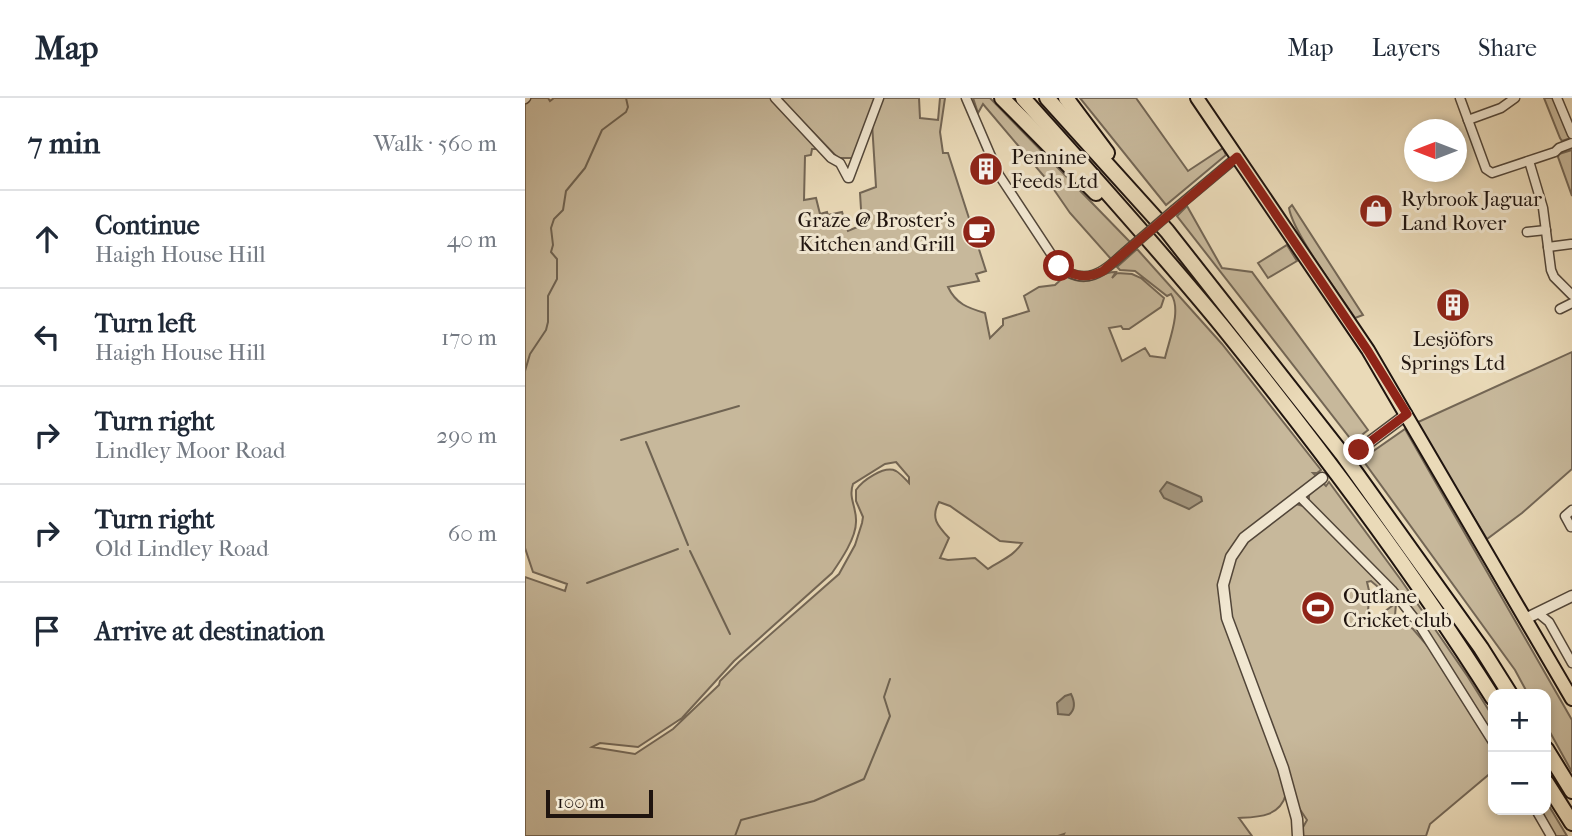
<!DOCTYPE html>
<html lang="en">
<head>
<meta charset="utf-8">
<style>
  :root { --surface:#fff; --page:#f6f6f7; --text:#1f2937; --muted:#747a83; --line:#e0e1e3 }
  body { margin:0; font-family:"IM FELL French Canon",serif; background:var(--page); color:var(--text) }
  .controls { position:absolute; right:21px; bottom:21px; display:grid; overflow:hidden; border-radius:14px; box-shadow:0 4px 10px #0003 }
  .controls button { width:63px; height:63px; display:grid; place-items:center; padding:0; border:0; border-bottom:2px solid var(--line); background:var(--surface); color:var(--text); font:35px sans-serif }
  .compass { position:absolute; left:879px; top:21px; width:63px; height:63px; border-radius:50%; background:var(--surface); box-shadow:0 4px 10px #0003; rotate:270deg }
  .scale { position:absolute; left:21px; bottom:18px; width:107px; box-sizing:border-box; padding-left:7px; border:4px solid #1f140f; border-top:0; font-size:19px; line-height:24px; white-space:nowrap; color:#1f140f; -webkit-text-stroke:5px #f1e7d1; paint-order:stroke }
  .stop { position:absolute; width:21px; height:21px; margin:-16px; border:5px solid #8f2418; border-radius:50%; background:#fff }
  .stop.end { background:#8f2418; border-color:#fff; box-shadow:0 2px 7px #0008 }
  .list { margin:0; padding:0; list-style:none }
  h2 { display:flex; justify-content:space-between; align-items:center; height:91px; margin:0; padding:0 28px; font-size:30px }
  h2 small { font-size:23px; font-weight:400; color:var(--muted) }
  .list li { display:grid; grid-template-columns:46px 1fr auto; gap:21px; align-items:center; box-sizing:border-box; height:98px; padding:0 28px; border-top:2px solid var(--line) }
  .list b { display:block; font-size:26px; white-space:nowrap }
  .list p { margin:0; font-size:23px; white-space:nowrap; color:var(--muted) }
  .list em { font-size:23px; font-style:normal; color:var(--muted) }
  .icon { flex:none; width:38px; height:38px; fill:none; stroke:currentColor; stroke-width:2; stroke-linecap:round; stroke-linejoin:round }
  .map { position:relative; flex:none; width:1047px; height:738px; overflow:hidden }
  header { display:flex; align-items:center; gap:42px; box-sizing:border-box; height:98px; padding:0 35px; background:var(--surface); border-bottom:2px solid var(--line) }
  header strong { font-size:33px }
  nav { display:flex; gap:38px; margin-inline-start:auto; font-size:24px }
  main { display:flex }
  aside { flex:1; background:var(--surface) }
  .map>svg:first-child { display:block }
</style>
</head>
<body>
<header>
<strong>Map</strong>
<nav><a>Map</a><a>Layers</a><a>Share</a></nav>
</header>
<main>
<aside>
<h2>7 min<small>Walk · 560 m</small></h2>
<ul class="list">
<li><svg class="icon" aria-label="ahead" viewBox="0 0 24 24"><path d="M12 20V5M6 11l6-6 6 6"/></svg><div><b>Continue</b><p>Haigh House Hill</p></div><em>40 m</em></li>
<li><svg class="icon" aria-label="left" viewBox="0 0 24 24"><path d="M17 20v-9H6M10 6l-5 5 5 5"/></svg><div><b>Turn left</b><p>Haigh House Hill</p></div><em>170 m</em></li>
<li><svg class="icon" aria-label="right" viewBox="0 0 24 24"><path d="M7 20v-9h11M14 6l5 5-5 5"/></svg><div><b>Turn right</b><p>Lindley Moor Road</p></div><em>290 m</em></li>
<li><svg class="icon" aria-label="right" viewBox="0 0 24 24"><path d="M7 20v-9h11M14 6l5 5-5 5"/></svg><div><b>Turn right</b><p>Old Lindley Road</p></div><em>60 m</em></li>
<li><svg class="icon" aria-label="arrive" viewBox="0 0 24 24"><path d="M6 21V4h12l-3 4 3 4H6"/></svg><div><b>Arrive at destination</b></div></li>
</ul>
</aside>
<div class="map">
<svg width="1047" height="738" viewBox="0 0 1047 738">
  <rect width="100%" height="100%" fill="#eadab8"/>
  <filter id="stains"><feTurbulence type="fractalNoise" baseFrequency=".00286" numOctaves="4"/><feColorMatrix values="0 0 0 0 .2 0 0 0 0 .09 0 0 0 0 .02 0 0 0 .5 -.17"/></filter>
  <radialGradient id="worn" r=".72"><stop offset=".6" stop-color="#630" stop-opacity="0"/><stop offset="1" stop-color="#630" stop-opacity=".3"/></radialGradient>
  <g fill="#c7b89b" stroke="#736655" stroke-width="2" fill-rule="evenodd">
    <path d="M6,0H23L25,3L29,0H247L293,51H287L286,57L280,58L279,102L291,100L295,116L302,114L303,117L317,114L323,133L337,127L335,95L351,89L347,25L357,0H394L395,20L413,22L415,0H420L415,34L418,55H423L461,173L451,176L454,183L423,189C431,206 443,210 460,215L465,240L478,227V221L504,213L499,198L514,189L530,187L540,178C569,192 571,173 591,174L587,180L592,175L607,176L616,180L639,200L636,209L604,231H598L596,228L584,230L597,263L620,250L625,258L640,260C644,242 657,212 646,196L642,198L610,173L595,172L592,169L612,151L697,246L796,372L792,375H788L792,379L701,460L695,492L744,638L761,696C755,719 733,719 714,720L727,738H538L539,736L533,738H0V479L40,493L42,486L8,474L0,450V4ZM371,364L384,379V385C380,381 376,376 371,373C359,367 337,383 331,392V403L338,419L337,425L330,447L314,476L214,564L195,583L194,587L148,631L110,656L67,649L75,645L113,649L157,620L209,563L307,475C316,462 331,440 331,424C332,410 323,400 328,386L360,366ZM414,404L425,408L475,443L497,445C488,459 476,462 463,471L450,460L423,462L415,460L424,440C413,428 405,420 414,404Z"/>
    <polygon points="255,0 351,0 329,60 313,60"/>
    <polygon points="448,0 465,0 605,144 586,161 545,115 523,83 458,6 453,15"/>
    <polygon points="555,0 611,0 663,73 698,50 701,57 641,107"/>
    <polygon points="1019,0 1029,0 1046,40 1037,43 1035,40"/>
    <polygon points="1047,52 1047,98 1033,59 1034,56"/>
    <path d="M767,107L838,217L830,220C814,196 768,135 764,110Z"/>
    <polygon points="662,108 697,170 727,174 843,332 828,344 652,118"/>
    <polygon points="762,147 772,163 743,180 733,165"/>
    <polygon points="1047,254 1047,371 997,415 962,441 891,325"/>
    <polygon points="880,331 1047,622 1047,674 1021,627 1021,596 1003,596 990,572 837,361"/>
    <polygon points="804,384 876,482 943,579 968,619 968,636 883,506 784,403 784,397 798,385 801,388"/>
    <polygon points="771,406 778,408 789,418 862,493 860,495 846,483 842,484 846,501 844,501 843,513 848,522 871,505 870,518 888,531 906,552 960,635 968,652 968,673 905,726 901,738 777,738 777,731 782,722 772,707 710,533 702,502 702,489 711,456 720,445"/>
    <polygon points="1021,703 1042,738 1030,738 1016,712 1021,712"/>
  </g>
  <g fill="#a5977f" stroke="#6f6352" stroke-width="2">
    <polygon points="642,384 676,399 677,403 664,411 639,400 635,393"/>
    <path d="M546,596C550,604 551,611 544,617L533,616L532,605L540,598Z"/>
  </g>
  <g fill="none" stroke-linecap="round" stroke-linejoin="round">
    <g stroke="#6f6352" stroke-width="2">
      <polyline points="0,273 5,256 21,232 23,224 23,198 32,181 32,161 26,154 28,147 26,130 29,121 38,112 41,93 60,70 77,32 101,14 103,9 101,0"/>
      <polyline points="96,342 214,308"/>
      <polyline points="121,344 163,447"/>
      <polyline points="165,453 205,536"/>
      <polyline points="62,485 153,451"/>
      <polyline points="210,738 216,722 289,703 339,681 365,618 359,599 365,581"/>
    </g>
    <g stroke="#524639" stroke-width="11">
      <g id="minor">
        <polyline points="250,0 306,60 315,65 323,80 324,80 354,0"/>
        <path d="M441,0L474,77L534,168C561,190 579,173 599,155"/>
        <polyline points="935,0 961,71 967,75 1030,54 1034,50 1047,45"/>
        <polyline points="1032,0 1047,36"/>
        <polyline points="0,1 1,0"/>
        <polyline points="943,22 976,10 990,0"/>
        <polyline points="1004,63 1018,110 1026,172 1029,179 1047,197"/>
        <polyline points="650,111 712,59"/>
        <polyline points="1002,134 1021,132"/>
        <polyline points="1023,149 1046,146"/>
        <polyline points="1035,211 1047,205"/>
        <polyline points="774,398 867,492 893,525 968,644"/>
        <polyline points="1046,429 1040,418 1047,412"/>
        <polyline points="1013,515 1024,524 1047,565"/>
        <polyline points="1011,712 1026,738"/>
      </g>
    </g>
    <g stroke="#524639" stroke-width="13">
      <g id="tertiary">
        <polyline points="834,352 882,316"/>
        <polyline points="1000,521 1047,498"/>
        <polyline points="773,738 772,721 758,670 702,520 698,487 706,459 719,440 797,380"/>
      </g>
    </g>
    <g stroke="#1f140f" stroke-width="16">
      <polyline id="primary" points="672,0 843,252 1047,601"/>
    </g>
    <g stroke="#1f140f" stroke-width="18">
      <g id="motorway">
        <polyline points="477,0 571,95"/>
        <path d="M498,0C565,75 633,150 697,228C793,347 886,470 968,600"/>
        <polyline points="522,0 642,133 818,357 956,550 985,596"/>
        <polyline points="541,0 582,55"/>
        <polyline points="1021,651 1047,693"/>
        <polyline points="1021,684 1047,725"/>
      </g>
    </g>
    <use href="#minor" stroke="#f1e7d1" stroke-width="8"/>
    <use href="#tertiary" stroke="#f1e7d1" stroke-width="10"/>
    <use href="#primary" stroke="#eadab8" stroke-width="12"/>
    <use href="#motorway" stroke="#eadab8" stroke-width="14"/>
    <g stroke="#524639" stroke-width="11" stroke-linecap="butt">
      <polyline id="minor-bridge" points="599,155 650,111"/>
    </g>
    <use href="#minor-bridge" stroke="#f1e7d1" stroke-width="8"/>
  </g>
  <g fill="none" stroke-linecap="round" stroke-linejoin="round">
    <path stroke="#8f2418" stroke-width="9" d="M534,168C548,179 562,181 578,173L712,59L843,253L882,316L834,352"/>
  </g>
  <defs>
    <g id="building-disc" transform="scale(1.75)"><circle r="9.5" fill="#8f2418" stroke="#f1e7d1"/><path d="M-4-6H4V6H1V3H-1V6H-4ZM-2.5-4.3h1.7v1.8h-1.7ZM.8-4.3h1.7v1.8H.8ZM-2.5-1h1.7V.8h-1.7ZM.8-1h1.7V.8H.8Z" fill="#fff"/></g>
    <g id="shop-disc" transform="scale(1.75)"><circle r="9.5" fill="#8f2418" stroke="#f1e7d1"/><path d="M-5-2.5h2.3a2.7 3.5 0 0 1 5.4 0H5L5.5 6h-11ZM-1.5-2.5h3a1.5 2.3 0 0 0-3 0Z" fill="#fff"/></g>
    <g id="cafe-disc" transform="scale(1.75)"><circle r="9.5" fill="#8f2418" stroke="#f1e7d1"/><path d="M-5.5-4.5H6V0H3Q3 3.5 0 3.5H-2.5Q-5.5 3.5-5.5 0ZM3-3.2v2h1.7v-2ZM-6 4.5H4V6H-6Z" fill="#fff"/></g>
    <g id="stadium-disc" transform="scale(1.75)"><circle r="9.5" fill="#8f2418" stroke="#f1e7d1"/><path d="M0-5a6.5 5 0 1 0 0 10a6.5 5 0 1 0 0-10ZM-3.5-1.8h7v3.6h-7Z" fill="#fff"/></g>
  </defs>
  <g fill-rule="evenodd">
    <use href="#building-disc" x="461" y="71"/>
    <use href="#shop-disc" x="851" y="113"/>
    <use href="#cafe-disc" x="454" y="134"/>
    <use href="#building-disc" x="928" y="207"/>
    <use href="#stadium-disc" x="793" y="510"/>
  </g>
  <g text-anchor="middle" stroke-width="6" stroke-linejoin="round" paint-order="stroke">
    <g font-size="21" fill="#1f140f" stroke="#f1e7d1" text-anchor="start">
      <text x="486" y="66">Pennine<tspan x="486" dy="24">Feeds Ltd</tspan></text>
      <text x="876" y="108">Rybrook Jaguar<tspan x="876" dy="24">Land Rover</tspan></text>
      <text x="430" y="129" text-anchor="end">Graze @ Broster's<tspan x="430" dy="24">Kitchen and Grill</tspan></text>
      <text x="928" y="248" text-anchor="middle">Lesjöfors<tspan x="928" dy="24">Springs Ltd</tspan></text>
      <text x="818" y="505">Outlane<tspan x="818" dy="24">Cricket club</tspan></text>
    </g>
  </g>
  <rect width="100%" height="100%" filter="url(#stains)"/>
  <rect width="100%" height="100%" fill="url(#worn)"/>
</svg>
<div class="controls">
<button>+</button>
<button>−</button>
</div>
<svg class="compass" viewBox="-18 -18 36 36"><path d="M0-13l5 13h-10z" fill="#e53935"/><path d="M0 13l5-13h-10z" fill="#747a83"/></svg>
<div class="scale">100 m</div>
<div class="stop" style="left:534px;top:168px"></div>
<div class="stop end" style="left:834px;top:352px"></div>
</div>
</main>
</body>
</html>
